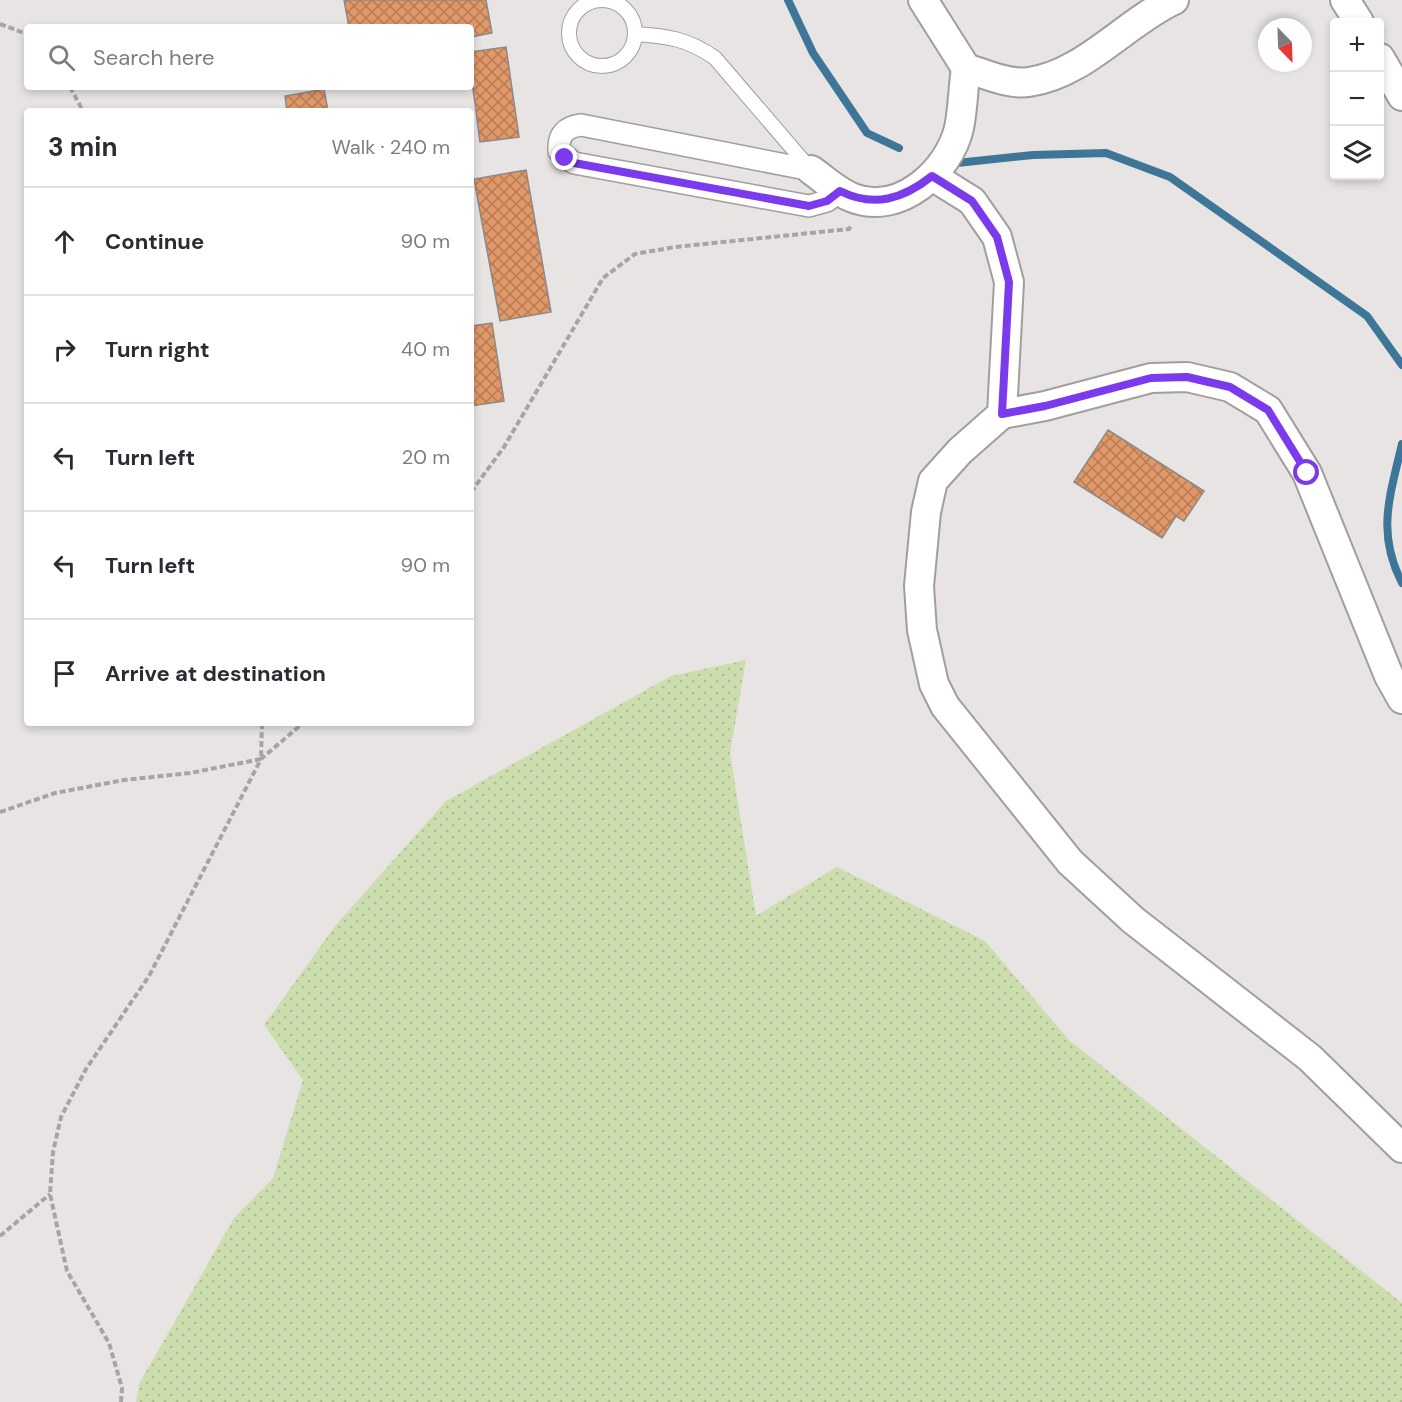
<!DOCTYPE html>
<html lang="en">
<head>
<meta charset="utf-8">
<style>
  :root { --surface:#fff; --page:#f7f7f7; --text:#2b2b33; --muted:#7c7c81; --line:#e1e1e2 }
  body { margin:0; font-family:"DM Sans",sans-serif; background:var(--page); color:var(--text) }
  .controls { position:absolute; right:18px; top:18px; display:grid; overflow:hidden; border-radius:6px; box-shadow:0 3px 9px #0003 }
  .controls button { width:54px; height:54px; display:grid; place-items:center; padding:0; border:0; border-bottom:2px solid var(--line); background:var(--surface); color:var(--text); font:30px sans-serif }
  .compass { position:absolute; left:1258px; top:18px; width:54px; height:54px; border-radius:50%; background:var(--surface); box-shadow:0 3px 9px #0003; rotate:157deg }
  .stop { position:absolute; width:18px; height:18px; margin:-14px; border:4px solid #7c3aed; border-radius:50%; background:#fff }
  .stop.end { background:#7c3aed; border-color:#fff; box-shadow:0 2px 6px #0008 }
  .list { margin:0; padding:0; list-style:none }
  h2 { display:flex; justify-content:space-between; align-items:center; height:78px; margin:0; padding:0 24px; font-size:26px }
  h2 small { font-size:20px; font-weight:400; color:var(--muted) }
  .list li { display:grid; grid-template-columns:39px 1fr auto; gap:18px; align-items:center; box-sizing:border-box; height:108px; padding:0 24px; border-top:2px solid var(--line) }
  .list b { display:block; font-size:22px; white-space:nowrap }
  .list em { font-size:20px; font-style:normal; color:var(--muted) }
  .icon { flex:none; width:33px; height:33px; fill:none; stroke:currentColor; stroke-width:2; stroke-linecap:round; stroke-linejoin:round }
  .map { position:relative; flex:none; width:1402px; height:1402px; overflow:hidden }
  .search { position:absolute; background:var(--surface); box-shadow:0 3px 9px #0003; left:24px; top:24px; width:450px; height:66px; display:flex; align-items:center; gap:15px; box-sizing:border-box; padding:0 21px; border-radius:6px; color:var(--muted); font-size:22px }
  .panel { position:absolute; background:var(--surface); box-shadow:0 3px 9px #0003; left:24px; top:108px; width:450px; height:618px; border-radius:6px }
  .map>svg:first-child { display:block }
</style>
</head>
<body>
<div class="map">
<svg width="1402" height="1402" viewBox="0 0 1402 1402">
  <defs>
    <pattern id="grass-dots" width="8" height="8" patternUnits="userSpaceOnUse" patternTransform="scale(1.5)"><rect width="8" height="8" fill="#ccdeae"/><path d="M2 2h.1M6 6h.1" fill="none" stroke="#afbe95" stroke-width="1.8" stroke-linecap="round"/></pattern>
    <pattern id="building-cross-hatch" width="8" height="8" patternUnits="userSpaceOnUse" patternTransform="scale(1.5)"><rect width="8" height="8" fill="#e09869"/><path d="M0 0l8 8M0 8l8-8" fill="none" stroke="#b57b55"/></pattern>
  </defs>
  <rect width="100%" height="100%" fill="#e7e4e3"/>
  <polygon fill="url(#grass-dots)" points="746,660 730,753 756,916 837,867 985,941 1069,1040 1402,1303 1402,1402 136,1402 139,1384 234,1218 273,1178 303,1080 264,1025 335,926 446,801 671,676"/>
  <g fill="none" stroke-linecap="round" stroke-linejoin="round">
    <g stroke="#3e7698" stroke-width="8">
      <polyline points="788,0 813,53 867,133 899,148"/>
      <polyline points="957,163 1033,155 1106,153 1170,177 1367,316 1402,365"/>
      <path d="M1402,444C1390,496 1376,532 1402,583"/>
    </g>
  </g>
  <g fill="url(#building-cross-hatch)" stroke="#8c8987" stroke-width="1.5">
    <polygon points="344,0 486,0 492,33 471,37 471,27 349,27"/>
    <polygon points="506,47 519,137 480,142 471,74 471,52"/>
    <polygon points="324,89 328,111 287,111 285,96"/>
    <polygon points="526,170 551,312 500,321 474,179"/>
    <polygon points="492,323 504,401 471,406 471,326"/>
    <polygon points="1108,430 1204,491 1184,521 1176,516 1162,538 1074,482"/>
  </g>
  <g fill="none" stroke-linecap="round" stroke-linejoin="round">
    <g stroke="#a19e9c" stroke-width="16">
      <g id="service">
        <circle cx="602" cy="33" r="33"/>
        <path d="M635,34C668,36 688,39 715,58L811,170"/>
      </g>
    </g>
    <g stroke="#a19e9c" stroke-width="24">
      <path id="pedestrian" d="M811,170L581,125C565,127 558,135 559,151L574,163L809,206L827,201L840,191"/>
    </g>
    <g stroke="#a19e9c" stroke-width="32">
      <g id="minor">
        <path d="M923,0L966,68C985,74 1009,85 1029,82C1083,75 1126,22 1174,0"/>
        <polyline points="1345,0 1359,22"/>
        <polyline points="1380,58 1402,96"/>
        <path d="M811,170C824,179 837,192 853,198C900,216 949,171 959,128C963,109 963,88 966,68"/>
        <polyline points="932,176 972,201 997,237 1009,282 1002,414 960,451 933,481 926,512 919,586 922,630 934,684 945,706 1070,862 1133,920 1310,1058 1402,1148"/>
        <polyline points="1002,414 1045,406 1151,378 1187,377 1230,387 1268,410 1307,473 1389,676 1402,699"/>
      </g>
    </g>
    <g stroke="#a7a4a3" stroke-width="4" stroke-dasharray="6 3" stroke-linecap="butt">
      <polyline points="0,24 27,34"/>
      <polyline points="70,87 83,111"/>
      <polyline points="471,492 504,447 603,278 635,254 675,247 849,229 852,225"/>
      <polyline points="0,812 55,793 124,780 190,773 261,759 262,723"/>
      <polyline points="0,1236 50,1194"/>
      <polyline points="121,1402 122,1388 109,1343 67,1271 50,1194 53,1152 61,1117 86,1069 149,976 261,759 303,723"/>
    </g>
    <use href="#service" stroke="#fff" stroke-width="14"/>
    <use href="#pedestrian" stroke="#fff" stroke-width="21"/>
    <use href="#minor" stroke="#fff" stroke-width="28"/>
  </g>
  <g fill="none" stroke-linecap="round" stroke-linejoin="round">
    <path stroke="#7c3aed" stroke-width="8" d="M565,158L574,163L809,206L827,201L840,191C874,208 903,199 932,176L972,201L997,237L1009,282L1002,414L1045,406L1151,378L1187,377L1230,387L1268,410L1307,473"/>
  </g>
</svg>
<div class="controls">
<button>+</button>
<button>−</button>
<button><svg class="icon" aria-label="layers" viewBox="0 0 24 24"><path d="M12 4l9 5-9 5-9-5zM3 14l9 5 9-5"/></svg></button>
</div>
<svg class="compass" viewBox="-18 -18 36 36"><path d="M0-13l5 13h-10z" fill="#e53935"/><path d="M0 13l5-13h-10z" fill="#7c7c81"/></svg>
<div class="stop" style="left:1307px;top:473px"></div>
<div class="stop end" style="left:565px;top:158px"></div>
<div class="search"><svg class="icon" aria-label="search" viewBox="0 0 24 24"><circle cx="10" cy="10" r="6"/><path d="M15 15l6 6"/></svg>Search here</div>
<section class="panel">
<h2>3 min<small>Walk · 240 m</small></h2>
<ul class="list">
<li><svg class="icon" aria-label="ahead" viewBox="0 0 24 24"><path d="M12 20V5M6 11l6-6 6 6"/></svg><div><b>Continue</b></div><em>90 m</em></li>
<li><svg class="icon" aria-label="right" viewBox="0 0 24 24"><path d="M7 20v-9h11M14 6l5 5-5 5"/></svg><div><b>Turn right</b></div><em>40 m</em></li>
<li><svg class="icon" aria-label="left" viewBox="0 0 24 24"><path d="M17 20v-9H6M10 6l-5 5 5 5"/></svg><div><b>Turn left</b></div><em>20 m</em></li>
<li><svg class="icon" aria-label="left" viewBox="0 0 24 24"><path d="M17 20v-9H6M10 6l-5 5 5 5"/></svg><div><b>Turn left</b></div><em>90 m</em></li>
<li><svg class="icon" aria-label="arrive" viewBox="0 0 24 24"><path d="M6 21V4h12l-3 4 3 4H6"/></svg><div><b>Arrive at destination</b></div></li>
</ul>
</section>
</div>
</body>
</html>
